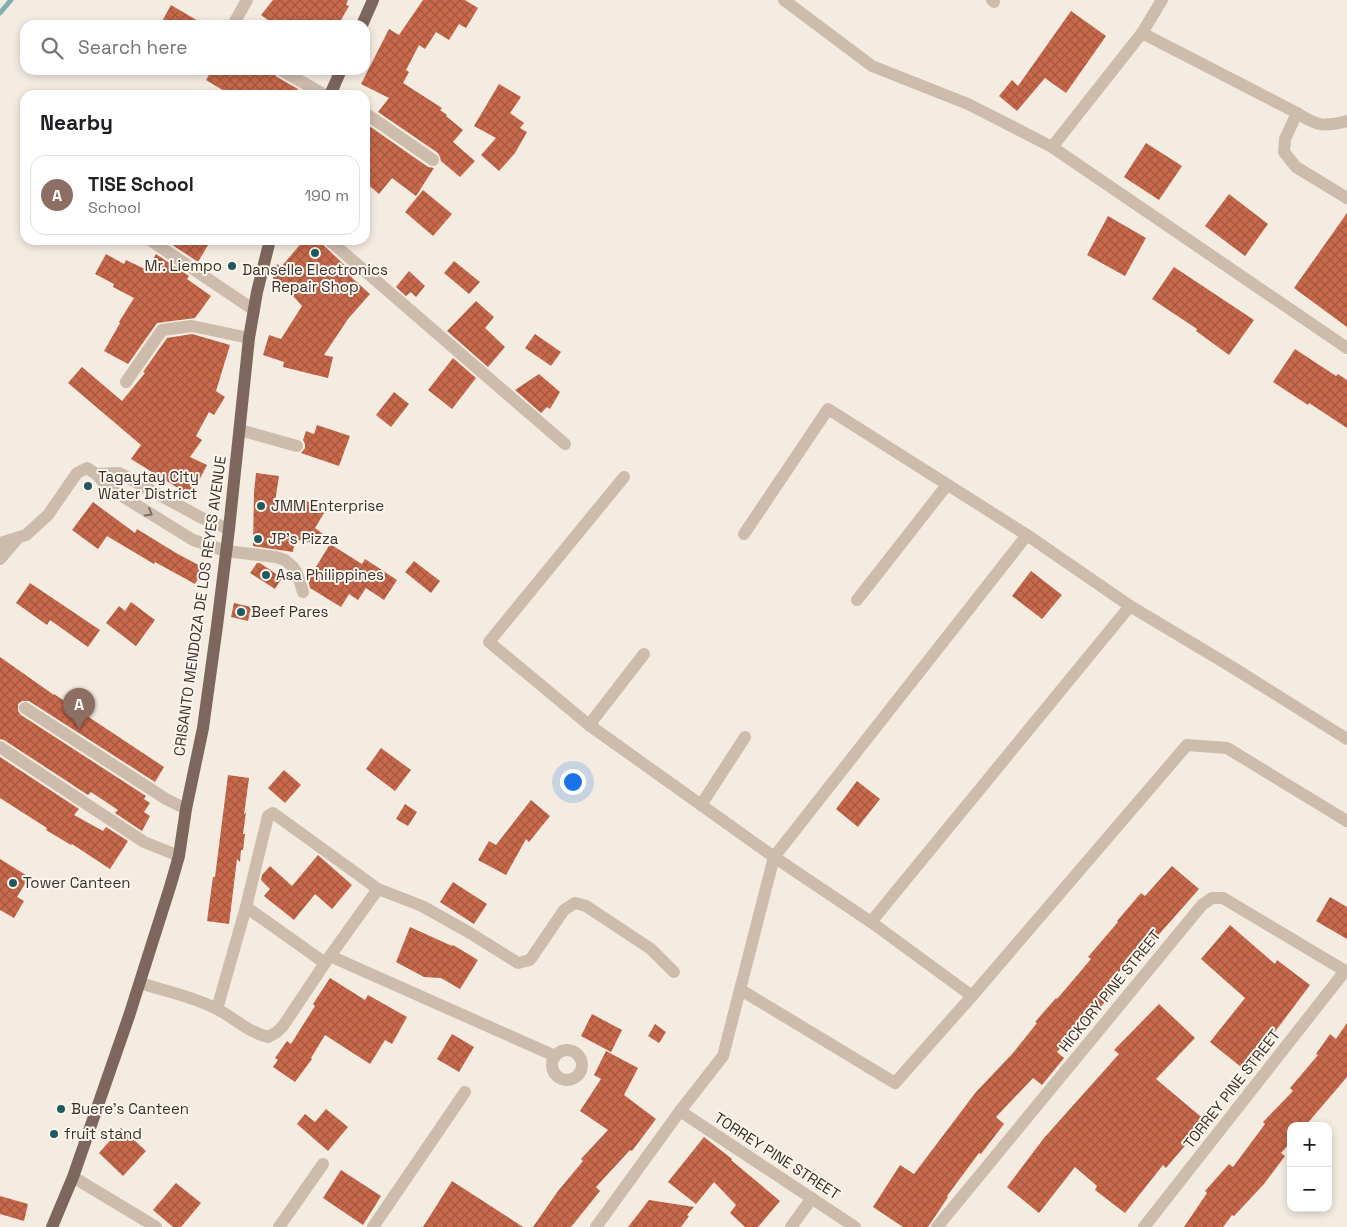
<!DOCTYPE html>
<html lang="en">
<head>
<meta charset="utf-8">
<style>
  :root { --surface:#fff; --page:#f6f6f6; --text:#202124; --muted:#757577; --line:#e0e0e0; --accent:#1a73e8 }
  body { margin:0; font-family:"Space Grotesk",sans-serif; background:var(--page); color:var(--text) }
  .controls { position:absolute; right:15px; bottom:15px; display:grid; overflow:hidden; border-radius:10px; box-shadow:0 2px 8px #0003 }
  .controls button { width:45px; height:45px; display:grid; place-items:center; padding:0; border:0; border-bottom:1px solid var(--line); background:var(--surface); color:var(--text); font:25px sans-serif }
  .you { position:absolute; left:572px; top:781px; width:18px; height:18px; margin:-12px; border:4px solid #fff; border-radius:50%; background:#1a73e8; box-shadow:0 0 0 8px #1a73e833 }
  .badge { display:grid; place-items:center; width:32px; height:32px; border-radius:50%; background:var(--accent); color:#fff; font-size:16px; font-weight:700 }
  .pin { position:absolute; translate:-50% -41px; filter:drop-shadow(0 1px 2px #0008) }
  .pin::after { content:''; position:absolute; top:26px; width:18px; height:15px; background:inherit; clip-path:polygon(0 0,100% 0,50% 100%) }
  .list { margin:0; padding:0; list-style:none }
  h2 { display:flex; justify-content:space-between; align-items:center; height:65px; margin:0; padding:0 20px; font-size:21px }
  h2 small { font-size:16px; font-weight:400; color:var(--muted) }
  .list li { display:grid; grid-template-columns:32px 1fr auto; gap:15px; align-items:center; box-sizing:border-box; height:80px; margin:0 10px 10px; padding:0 10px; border:1px solid var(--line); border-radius:15px }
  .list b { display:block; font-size:19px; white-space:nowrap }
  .list p { margin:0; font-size:16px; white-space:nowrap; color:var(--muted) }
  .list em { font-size:16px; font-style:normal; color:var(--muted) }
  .icon { flex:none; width:28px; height:28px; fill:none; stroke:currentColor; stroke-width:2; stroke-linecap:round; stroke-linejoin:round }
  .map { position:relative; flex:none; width:1347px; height:1227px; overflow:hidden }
  .search { position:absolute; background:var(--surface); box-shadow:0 2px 8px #0003; left:20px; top:20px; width:350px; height:55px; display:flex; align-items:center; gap:12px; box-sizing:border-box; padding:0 18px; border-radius:15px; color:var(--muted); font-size:19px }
  .panel { position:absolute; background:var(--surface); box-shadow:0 2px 8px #0003; left:20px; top:90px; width:350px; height:155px; border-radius:15px }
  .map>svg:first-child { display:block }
</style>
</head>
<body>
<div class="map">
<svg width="1347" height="1227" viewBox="0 0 1347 1227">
  <defs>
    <pattern id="building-cross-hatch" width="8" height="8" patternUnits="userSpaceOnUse" patternTransform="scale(1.25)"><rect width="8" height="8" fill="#c8694b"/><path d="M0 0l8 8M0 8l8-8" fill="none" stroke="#a4573f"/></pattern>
  </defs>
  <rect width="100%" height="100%" fill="#f4ebe1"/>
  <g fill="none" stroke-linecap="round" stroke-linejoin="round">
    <polyline stroke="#7fb0b2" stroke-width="5" points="0,13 11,0"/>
  </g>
  <g fill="url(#building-cross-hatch)">
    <polygon points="273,0 348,0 346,5 349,6 338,25 275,25 261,15"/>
    <polygon points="423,0 465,0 478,8 466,28 459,24 449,40 436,32 425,49 419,45 406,70 409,72 403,83 442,108 440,110 447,115 446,116 463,130 453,142 475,161 460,177 441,161 440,157 438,153 378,112 389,98 361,84 389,29 399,35"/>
    <polygon points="171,5 205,25 160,25"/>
    <polygon points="1071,11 1106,36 1066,93 1045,78 1017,111 999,96 1012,80 1018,86"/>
    <polygon points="212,70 273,70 274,74 277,77 298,89 295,95 231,95 206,80"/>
    <polygon points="499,84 521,97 510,113 524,123 520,128 527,132 515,153 499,171 481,155 496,138 474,126"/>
    <polygon points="365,123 428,167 434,168 416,196 392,178 379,194 365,182"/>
    <polygon points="1146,143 1182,166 1159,200 1124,177"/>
    <polygon points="423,190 452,214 433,236 405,212"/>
    <polygon points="1229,194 1268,224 1245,256 1205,226"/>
    <polygon points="1347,213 1347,327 1294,288"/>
    <polygon points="1108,216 1146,238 1125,276 1087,255"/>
    <polygon points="165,240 211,240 198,262"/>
    <polygon points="304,240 318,240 354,274 351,277 370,294 348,319 324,355 333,357 328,378 283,367 284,362 263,355 269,335 281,339 302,306 284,286 272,282 277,264 281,267"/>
    <polygon points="106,254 124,264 126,260 147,270 156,254 189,276 187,279 211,296 195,318 157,323 128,364 104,351 120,323 119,322 134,298 113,287 114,284 95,274"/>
    <polygon points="454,261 480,282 469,294 444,273"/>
    <polygon points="1174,267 1254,320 1229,355 1196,331 1197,329 1152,299"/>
    <polygon points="409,271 425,286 416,297 411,292 406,296 396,287"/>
    <polygon points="476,301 494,317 485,328 505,347 488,367 447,331"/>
    <polygon points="192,334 230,345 216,391 225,397 214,415 209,412 196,436 202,440 190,457 207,465 191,496 131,459 141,445 68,383 82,367 122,401 145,373 143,372 167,338"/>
    <polygon points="535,334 561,352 551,366 525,348"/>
    <polygon points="1295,349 1336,376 1338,374 1347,380 1347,428 1309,403 1308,405 1273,382"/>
    <polygon points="453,358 476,378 452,409 428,390"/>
    <polygon points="539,374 560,392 550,409 547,407 541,413 515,390"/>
    <polygon points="394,392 409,404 391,427 376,415"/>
    <polygon points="317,425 350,436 339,466 301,453 305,448 305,444 303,440 306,431 314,434"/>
    <polygon points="256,473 279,476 275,502 294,514 304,499 324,513 315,528 323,534 317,544 295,539 293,552 253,546 254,492"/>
    <polygon points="93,502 135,533 137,529 176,553 204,568 195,584 155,562 154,564 107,536 98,549 72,530"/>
    <polygon points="330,544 362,564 365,559 397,580 384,600 366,588 358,600 349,594 341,607 310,588 308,580"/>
    <polygon points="414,561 440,581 431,593 405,572"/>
    <polygon points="257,563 260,563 282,578 275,589 250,573"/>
    <polygon points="1031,571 1062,595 1042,619 1012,596"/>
    <polygon points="30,583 100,630 88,647 50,620 47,625 16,603"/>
    <polygon points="131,602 155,620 136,646 106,623 119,606 125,611"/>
    <polygon points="234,603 251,607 248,621 231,617"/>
    <polygon points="0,657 54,695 54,694 164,767 155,782 29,701 22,701 18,704 18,711 21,715 146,796 144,799 150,803 144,812 150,816 142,831 115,813 118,810 91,792 88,795 4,740 0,739"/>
    <polygon points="381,748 411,770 395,791 366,769"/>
    <polygon points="0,757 79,809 74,815 103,831 106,827 128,841 110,869 72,844 71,845 46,830 47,828 0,798"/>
    <polygon points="284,770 301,785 285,803 268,788"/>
    <polygon points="228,775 249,778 244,815 246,812 243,834 245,834 243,850 241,850 240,862 237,859 229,924 207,921 213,877 215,877"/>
    <polygon points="857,781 880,799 858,827 836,809"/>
    <polygon points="531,800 550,816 529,842 526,839 506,875 478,860 489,841 496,845"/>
    <polygon points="405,804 417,812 408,826 396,819"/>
    <polygon points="318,855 352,885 332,909 315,894 294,920 264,896 270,889 261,880 262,875 270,866 292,886"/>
    <polygon points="0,859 29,877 17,897 24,901 14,918 0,910"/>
    <polygon points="1172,866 1199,889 1147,948 1142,944 1110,983 1116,989 1097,1011 1095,1009 1057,1052 1064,1058 1042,1085 1033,1078 996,1117 1004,1124 981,1154 979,1153 947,1196 948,1197 928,1227 903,1227 873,1207 900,1165 914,1174 976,1092 1013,1053 1037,1023 1035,1022 1056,998 1057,999 1091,959 1088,957 1118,922 1117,921 1141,893 1145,896"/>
    <polygon points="453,882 487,904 474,924 440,902"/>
    <polygon points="1330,897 1347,907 1347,939 1316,921"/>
    <polygon points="1230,925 1275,964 1277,960 1310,985 1271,1037 1272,1038 1246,1071 1210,1042 1245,998 1201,959"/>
    <polygon points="410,927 452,946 453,945 478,960 460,989 441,978 424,977 396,962"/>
    <polygon points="330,978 365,1000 368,995 407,1017 392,1044 385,1040 370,1064 325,1035 311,1058 312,1059 295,1082 273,1067 278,1060 275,1058 287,1041 291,1044 315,1006 313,1004"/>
    <polygon points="1159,1004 1195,1038 1156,1079 1206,1121 1166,1168 1163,1165 1125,1213 1095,1190 1097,1186 1075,1167 1039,1213 1007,1187 1044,1138 1119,1054 1114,1050"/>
    <polygon points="592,1014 622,1030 611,1052 581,1036"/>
    <polygon points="1347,1023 1347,1077 1305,1126 1291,1126 1291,1142 1281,1153 1285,1156 1264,1184 1234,1216 1232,1215 1223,1227 1184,1227 1207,1193 1205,1191 1229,1164 1233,1167 1265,1124 1263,1122 1293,1091 1290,1088 1318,1055 1316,1054 1330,1034 1336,1039"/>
    <polygon points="655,1024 666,1032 659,1043 648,1036"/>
    <polygon points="452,1034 474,1047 459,1072 437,1059"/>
    <polygon points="606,1051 638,1068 624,1095 656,1119 632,1151 630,1150 596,1187 600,1191 571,1227 533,1227 558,1191 583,1161 581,1159 608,1130 580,1111 601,1079 594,1075"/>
    <polygon points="326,1109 348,1127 328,1151 297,1124 305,1114 315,1122"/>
    <polygon points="121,1128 146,1151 123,1176 99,1153"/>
    <polygon points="704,1137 732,1159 731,1160 780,1201 758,1227 745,1227 730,1213 736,1205 714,1182 696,1204 668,1182"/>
    <polygon points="341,1170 381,1196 363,1225 323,1198"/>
    <polygon points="452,1181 523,1227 423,1227"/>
    <polygon points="176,1183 201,1203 181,1227 173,1227 153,1210"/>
    <polygon points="0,1196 28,1204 24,1221 0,1214"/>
    <polygon points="649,1200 694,1207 687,1215 689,1216 681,1227 628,1227"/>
  </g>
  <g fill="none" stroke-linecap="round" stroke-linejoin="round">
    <g stroke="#cdbbac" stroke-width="12">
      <polyline points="784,0 872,66 968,104 1052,147 1347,348"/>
      <polyline points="992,0 994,2"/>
      <polyline points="233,25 247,0"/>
      <path d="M1142,33L1297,113C1317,126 1323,127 1347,121"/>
      <polyline points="281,70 325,95"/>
      <polyline points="365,113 433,160"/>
      <polyline points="1297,113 1285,139 1284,152 1296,167 1347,198"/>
      <polyline points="1052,147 1142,33 1162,0"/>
      <polyline points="150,240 254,310"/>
      <polyline points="329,240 565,444"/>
      <polyline points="126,382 162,330 192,326 249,338"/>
      <polyline points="240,430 297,446"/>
      <polyline points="96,474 119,473 202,518 229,529"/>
      <polyline points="624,477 489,642 589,725 774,857 871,922 972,996"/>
      <polyline points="744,534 828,409 1027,535 1130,606 1232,667 1347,739"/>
      <polyline points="0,543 26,535 48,515 77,473 87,468 96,474 109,488 193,540 226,551 276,557 285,560 293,567 297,573 303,592"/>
      <polyline points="0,559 18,538"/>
      <polyline points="857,600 947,485"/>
      <polyline points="25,708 166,799 186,809"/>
      <polyline points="589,725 644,654"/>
      <polyline points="0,747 144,842 179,856"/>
      <polyline points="701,805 745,737"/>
      <polyline points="246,907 325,963"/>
      <polyline points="871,922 1130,606"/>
      <polyline points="330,956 555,1056"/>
      <path d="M140,983C165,991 195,997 217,1009C236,1019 246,1031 268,1037L277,1032L283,1026L325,963L378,889"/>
      <polyline points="741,990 895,1083 972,996 1187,745 1227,748 1347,821"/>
      <polyline points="217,1009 246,907 268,816 273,813 378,889 422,906 470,933 518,963 530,960 564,910 575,903 586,906 651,949 674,972"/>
      <circle cx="567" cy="1065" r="15"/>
      <polyline points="680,1111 855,1227"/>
      <polyline points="73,1177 156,1227"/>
      <polyline points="279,1227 323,1164"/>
      <polyline points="373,1227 465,1092"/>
      <polyline points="596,1227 680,1111 723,1056 774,857 1027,535"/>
      <polyline points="791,1227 812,1198"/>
      <polyline points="937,1227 1202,905 1212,898 1223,898 1347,972"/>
      <polyline points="1144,1227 1345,971"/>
    </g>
    <g stroke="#7d675c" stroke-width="12">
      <polyline points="362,25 373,0"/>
      <polyline points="330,95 341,70"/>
      <polyline points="52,1227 73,1177 129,1016 170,887 179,856 186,809 203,728 217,626 229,529 249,338 257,292 270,240"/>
    </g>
  </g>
  <defs><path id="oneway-chevron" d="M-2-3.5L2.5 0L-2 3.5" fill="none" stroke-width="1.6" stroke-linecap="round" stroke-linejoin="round" transform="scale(1.25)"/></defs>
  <use stroke="#7d6f65" href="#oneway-chevron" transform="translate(149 513) rotate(31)"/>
  <g fill="#1f5a5e" stroke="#fbf5ee" stroke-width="2">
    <circle cx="315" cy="253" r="5"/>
    <circle cx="232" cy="266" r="5"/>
    <circle cx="88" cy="486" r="5"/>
    <circle cx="261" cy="506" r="5"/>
    <circle cx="258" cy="539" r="5"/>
    <circle cx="266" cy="575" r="5"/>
    <circle cx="241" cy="612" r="5"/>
    <circle cx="13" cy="883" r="5"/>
    <circle cx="61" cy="1109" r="5"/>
    <circle cx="54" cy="1134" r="5"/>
  </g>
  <g text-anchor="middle" stroke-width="4" stroke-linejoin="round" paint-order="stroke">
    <g font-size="15" fill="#3b302b" stroke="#fbf5ee" text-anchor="start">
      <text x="222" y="271" text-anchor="end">Mr. Liempo</text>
      <text x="315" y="275" text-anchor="middle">Danselle Electronics<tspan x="315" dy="17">Repair Shop</tspan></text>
      <text x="98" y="482">Tagaytay City<tspan x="98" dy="17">Water District</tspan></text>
      <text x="271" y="511">JMM Enterprise</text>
      <text x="268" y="544">JP's Pizza</text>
      <text x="276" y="580">Asa Philippines</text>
      <text x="251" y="617">Beef Pares</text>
      <text x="23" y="888">Tower Canteen</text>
      <text x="71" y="1114">Buere's Canteen</text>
      <text x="64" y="1139">fruit stand</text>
    </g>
    <g font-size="15" fill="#3b302b" stroke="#fbf5ee">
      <text transform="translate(200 606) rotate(-82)" y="5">CRISANTO MENDOZA DE LOS REYES AVENUE</text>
      <text transform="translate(1110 991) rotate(-51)" y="5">HICKORY PINE STREET</text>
      <text transform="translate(1232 1089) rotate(-52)" y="5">TORREY PINE STREET</text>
      <text transform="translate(777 1156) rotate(33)" y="5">TORREY PINE STREET</text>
    </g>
  </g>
</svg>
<div class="controls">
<button>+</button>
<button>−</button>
</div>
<div class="you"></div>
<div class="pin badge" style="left:79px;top:729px;background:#8d6e63">A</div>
<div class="search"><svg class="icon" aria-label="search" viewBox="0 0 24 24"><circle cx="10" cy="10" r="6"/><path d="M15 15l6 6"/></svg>Search here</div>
<section class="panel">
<h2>Nearby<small></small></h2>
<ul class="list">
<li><span class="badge" style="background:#8d6e63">A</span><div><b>TISE School</b><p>School</p></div><em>190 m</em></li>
</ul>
</section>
</div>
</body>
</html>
